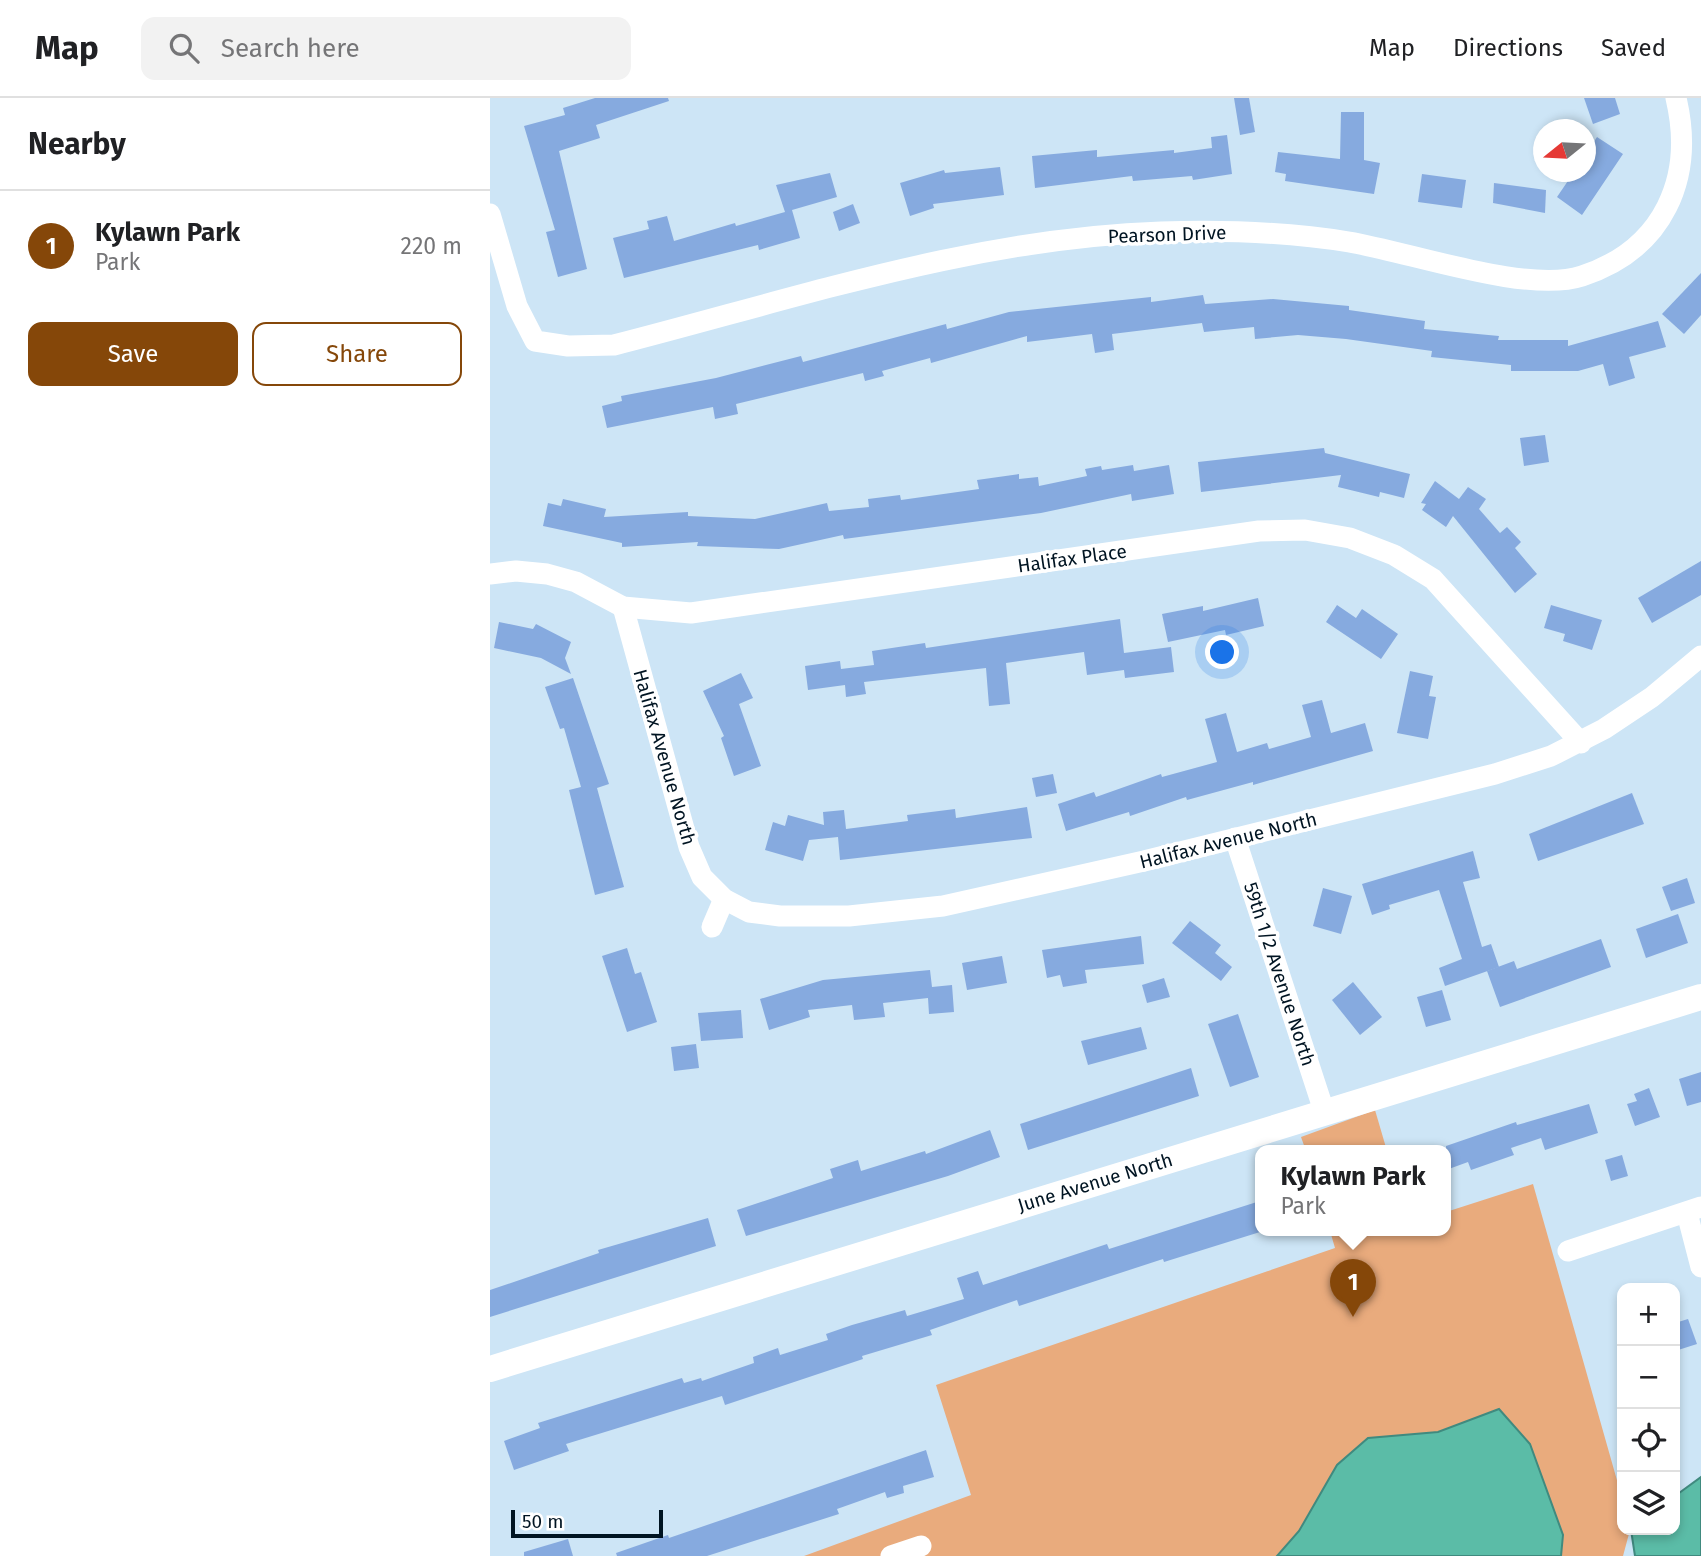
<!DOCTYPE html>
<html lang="en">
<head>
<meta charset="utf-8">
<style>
  :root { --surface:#fff; --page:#f2f2f2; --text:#202124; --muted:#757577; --line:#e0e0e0; --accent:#854709 }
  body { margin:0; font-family:"Fira Sans",sans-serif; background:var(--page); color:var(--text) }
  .controls { position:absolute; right:21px; bottom:21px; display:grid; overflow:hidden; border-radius:14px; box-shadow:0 4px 10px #0003 }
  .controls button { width:63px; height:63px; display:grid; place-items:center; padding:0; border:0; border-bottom:2px solid var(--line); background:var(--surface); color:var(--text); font:35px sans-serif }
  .compass { position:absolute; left:1043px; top:21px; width:63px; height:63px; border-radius:50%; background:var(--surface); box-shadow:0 4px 10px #0003; rotate:252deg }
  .scale { position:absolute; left:21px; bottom:18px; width:152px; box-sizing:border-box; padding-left:7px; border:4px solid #001422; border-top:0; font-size:19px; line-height:24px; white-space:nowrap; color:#001422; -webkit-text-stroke:5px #fff; paint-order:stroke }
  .you { position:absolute; left:733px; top:555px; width:24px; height:24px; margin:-18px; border:5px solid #fff; border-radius:50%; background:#1a73e8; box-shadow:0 0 0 10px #1a73e833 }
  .badge { display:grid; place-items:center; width:46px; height:46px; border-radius:50%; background:var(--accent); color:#fff; font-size:23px; font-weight:700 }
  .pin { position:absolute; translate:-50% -58px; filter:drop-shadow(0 2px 4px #0008) }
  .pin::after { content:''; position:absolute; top:37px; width:24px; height:21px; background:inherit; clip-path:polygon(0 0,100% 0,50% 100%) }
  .popup { position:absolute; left:765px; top:1047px; width:196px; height:91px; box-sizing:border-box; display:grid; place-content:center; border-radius:14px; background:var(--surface); filter:drop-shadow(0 2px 5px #0005); font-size:23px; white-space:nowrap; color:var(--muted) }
  .popup b { font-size:26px; color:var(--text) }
  .popup::after { content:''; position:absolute; left:50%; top:100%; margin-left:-14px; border:14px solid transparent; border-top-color:var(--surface) }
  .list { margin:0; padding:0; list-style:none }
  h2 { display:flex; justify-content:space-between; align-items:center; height:91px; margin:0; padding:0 28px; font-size:30px }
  h2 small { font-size:23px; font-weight:400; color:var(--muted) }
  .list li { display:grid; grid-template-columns:46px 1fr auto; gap:21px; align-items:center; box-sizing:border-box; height:112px; padding:0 28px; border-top:2px solid var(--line) }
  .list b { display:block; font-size:26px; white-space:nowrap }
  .list p { margin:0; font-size:23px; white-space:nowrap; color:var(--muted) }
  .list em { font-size:23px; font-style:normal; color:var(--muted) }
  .actions { display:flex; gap:14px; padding:21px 28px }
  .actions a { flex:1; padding:16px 0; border:2px solid var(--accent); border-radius:14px; text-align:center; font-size:24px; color:var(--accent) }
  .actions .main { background:var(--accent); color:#fff }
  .icon { flex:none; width:38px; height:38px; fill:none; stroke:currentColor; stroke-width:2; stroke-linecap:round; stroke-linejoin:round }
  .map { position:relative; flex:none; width:1211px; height:1458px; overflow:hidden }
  header { display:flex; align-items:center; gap:42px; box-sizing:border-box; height:98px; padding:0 35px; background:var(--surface); border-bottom:2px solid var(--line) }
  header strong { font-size:33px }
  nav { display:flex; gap:38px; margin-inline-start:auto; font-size:24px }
  .search { width:490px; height:63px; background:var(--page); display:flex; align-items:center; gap:18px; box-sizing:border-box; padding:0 24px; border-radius:14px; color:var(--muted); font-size:26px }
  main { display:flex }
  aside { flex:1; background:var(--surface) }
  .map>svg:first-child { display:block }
</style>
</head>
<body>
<header>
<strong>Map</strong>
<div class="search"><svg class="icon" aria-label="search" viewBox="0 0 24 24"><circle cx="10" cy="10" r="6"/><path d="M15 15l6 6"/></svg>Search here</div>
<nav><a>Map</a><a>Directions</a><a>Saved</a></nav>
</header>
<main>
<aside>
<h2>Nearby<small></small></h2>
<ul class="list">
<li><span class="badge">1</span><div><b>Kylawn Park</b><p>Park</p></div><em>220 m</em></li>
</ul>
<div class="actions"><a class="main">Save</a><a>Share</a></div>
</aside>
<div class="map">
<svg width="1211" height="1458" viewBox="0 0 1211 1458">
  <rect width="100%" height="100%" fill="#cde5f6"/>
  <g fill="#e9ab7d">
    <polygon points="885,1012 897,1053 816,1053 811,1039"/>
    <polygon points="1043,1086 1132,1400 1132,1432 1140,1432 1133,1458 314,1458 481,1397 446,1287 845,1150 840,1133 956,1133 956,1114"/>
  </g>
  <g fill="#5bbca7" stroke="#408a7f" stroke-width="2">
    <polygon points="1009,1311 1040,1346 1073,1437 1071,1458 787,1458 809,1433 847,1367 878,1340 948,1334"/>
    <polygon points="1211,1379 1211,1458 1145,1458 1141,1432 1185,1432 1185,1398"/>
  </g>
  <g fill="#86aadf">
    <polygon points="105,0 178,0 179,3 106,27 110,40 69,53 97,171 68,179 56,134 65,132 34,28 75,17 73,10"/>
    <polygon points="744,0 759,0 765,34 750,37"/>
    <polygon points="1094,0 1125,0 1130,16 1103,26"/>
    <polygon points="851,14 874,14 874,62 890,65 884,96 795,83 796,76 785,74 788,54 850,61"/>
    <polygon points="737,37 742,76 703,82 702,78 643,83 642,78 545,90 542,58 607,52 607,59 684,52 684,55 722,50 721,39"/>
    <polygon points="1107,39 1133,56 1092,117 1067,99 1084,74 1096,74 1096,56"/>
    <polygon points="510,69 514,97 443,106 444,110 420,118 410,85 454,72 455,75"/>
    <polygon points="340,75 347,99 302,112 310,140 269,152 268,147 134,180 123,140 159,131 157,123 177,118 184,143 245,125 246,128 295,114 286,87"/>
    <polygon points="932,76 976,82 972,110 928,104"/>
    <polygon points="1004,85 1056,92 1055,115 1003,105"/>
    <polygon points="363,106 370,125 349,133 343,114"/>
    <polygon points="1211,175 1211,217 1194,236 1172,216"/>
    <polygon points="713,197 715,206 783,201 859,208 859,212 935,223 934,231 1009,238 1008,242 1078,242 1078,248 1168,223 1176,249 1139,259 1145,280 1119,288 1113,266 1088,273 1021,273 1021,267 941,259 942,253 856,241 808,237 765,241 764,229 714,234 712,225 622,236 624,252 605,255 602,236 537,244 537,238 441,265 440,260 392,273 394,278 375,283 373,275 246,306 248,316 225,321 223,309 117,330 112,308 132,303 131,298 226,280 311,258 313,264 456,226 457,231 519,214 661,199 661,204"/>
    <polygon points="1055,337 1059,364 1034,368 1030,340"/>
    <polygon points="834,350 835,355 920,376 914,400 890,394 889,399 848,389 851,377 711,394 708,364"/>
    <polygon points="643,367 644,373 679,367 684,396 642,403 641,396 551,415 354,441 353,437 289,451 207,448 208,444 132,449 132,445 53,428 58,405 71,408 73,401 116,411 114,419 198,414 198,418 265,421 337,405 339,413 379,409 378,401 410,397 411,402 489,391 487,382 529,376 529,381 548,379 549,388 597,378 595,371 611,368 612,372"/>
    <polygon points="945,383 969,401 978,389 996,401 989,411 1010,435 1017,429 1031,444 1025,450 1047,476 1025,495 963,418 956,429 932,412 936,406 931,405"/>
    <polygon points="1211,463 1211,497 1162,525 1148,500"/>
    <polygon points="768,500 774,528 736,537 735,532 678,544 672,516 713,508 713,513"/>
    <polygon points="847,507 866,520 872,511 908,536 891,561 836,524"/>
    <polygon points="1061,507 1112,522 1102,552 1073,543 1075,536 1054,530"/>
    <polygon points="630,521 634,555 681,549 684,574 635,580 634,572 597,577 594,554 516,565 520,606 499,608 496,570 374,584 376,596 356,599 355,587 318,592 315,568 350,563 351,571 384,567 382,553 435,545 436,550"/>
    <polygon points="9,524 43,531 46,526 81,544 75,560 81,576 51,560 4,550"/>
    <polygon points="920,573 943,578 939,598 946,599 938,641 907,635"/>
    <polygon points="251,575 263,600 249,606 271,668 244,678 231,640 234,638 213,593"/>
    <polygon points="83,580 119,686 107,690 134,789 105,797 79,692 91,689 74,630 70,631 55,589"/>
    <polygon points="832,602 841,635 875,625 883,653 763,687 763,684 697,702 696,699 640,718 639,714 576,733 568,706 604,694 606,699 671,676 672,679 727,664 715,621 736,615 747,654 777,645 779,651 821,639 812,607"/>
    <polygon points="563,676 567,695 546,699 542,680"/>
    <polygon points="1142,695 1154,726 1048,763 1039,736"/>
    <polygon points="537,709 542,740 350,762 348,739 319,742 313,763 275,752 283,724 295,728 298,717 334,727 333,714 354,712 356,731 418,723 417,717 465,711 466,720"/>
    <polygon points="983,753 990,780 973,784 992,849 1001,846 1009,869 955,888 949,870 972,861 949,792 899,807 900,811 882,817 872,786"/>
    <polygon points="1197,780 1205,805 1181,813 1172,789"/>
    <polygon points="833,790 862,798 851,836 823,828"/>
    <polygon points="1188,816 1198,845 1156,860 1146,831"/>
    <polygon points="700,823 731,847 725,855 742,869 731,883 682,845"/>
    <polygon points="651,838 654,866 595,872 597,885 573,889 570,877 557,880 552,852"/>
    <polygon points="1111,841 1121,869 1010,909 997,873 1024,863 1027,871"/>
    <polygon points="137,850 145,876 151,874 167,924 137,934 112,858"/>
    <polygon points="512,858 517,885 477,892 472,865"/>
    <polygon points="440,872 442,889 462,887 464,914 439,916 438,900 393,905 395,919 364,922 362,907 318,912 320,919 279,932 270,901 333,882"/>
    <polygon points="674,880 680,899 657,905 652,887"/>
    <polygon points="863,884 892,919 870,937 842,902"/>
    <polygon points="952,892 961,922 936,929 927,899"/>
    <polygon points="251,912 253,940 211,943 208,915"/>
    <polygon points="748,916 769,979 740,989 718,926"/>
    <polygon points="651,929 657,951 598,967 591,943"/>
    <polygon points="206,946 209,970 184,973 181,949"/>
    <polygon points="701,970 709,998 538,1052 530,1026"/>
    <polygon points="1211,974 1211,1004 1197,1008 1189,981"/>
    <polygon points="1159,990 1170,1019 1145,1028 1137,1006 1147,1003 1144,996"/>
    <polygon points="1099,1006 1108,1035 1055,1052 1051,1040 1021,1050 1024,1057 981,1072 978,1064 956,1072 956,1048 1026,1024 1027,1027"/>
    <polygon points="500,1032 510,1059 458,1078 256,1138 247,1112 343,1080 340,1071 368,1062 371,1073 435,1053 436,1056"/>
    <polygon points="1132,1057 1138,1078 1121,1083 1115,1062"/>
    <polygon points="770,1103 770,1134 674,1164 673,1161 529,1208 527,1202 440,1232 442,1237 372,1258 373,1261 235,1307 232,1298 76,1346 79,1353 24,1372 14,1343 50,1330 48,1325 192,1280 194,1285 211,1280 212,1283 264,1265 263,1259 288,1250 290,1257 338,1242 336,1236 362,1227 415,1212 417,1218 474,1201 467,1180 488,1173 493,1187 617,1146 619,1151"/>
    <polygon points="218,1120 226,1148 0,1219 0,1192 109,1155 108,1152"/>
    <polygon points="1198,1221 1207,1246 1185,1253 1185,1225"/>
    <polygon points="436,1352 444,1379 413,1388 414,1395 397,1400 395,1394 347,1411 349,1416 217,1458 127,1458 126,1455 178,1437 179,1440"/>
    <polygon points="78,1441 83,1458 34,1458 34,1454"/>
  </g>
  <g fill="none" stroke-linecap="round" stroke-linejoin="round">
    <g stroke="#fff" stroke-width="21">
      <path d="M0,116L27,208L45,243L78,248L124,247C304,201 484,140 671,134C734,132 798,134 859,144C920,154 1037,196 1092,178C1174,151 1205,80 1186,0"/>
      <polyline points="0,476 26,473 57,476 86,484 133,509 201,515 769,433 815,432 860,440 904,457 943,481 1091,645"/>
      <polyline points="133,509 199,749 212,779 234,801 259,814 290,818 359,818 453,808 654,763 1005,676 1061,658 1114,631 1162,599 1211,558"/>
      <polyline points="745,740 834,1013"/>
      <polyline points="222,829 234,801"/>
      <polyline points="1197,1115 1211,1169"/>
      <polyline points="1078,1153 1211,1109"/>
      <polyline points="401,1458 431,1448"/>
    </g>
    <polyline stroke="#fff" stroke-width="26" points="0,1271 1211,899"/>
  </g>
  <g text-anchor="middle" stroke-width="7" stroke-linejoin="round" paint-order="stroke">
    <g font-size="19" fill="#001422" stroke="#fff">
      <text transform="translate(677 136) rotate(-2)" y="7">Pearson Drive</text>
      <text transform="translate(582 460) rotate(-8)" y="7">Halifax Place</text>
      <text transform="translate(175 659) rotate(74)" y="7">Halifax Avenue North</text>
      <text transform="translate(738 742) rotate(-14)" y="7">Halifax Avenue North</text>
      <text transform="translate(790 876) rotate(72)" y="7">59th 1/2 Avenue North</text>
      <text transform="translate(605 1084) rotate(-17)" y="7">June Avenue North</text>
    </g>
  </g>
</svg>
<div class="controls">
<button>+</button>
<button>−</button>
<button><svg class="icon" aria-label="locate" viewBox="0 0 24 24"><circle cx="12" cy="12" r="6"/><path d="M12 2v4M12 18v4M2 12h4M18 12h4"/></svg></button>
<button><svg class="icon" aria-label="layers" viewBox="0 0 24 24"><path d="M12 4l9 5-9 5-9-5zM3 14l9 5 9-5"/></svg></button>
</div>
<svg class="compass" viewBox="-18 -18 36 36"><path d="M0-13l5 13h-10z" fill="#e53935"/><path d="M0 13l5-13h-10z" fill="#757577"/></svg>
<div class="scale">50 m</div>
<div class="you"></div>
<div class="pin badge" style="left:863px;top:1219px">1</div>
<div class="popup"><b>Kylawn Park</b>Park</div>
</div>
</main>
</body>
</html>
